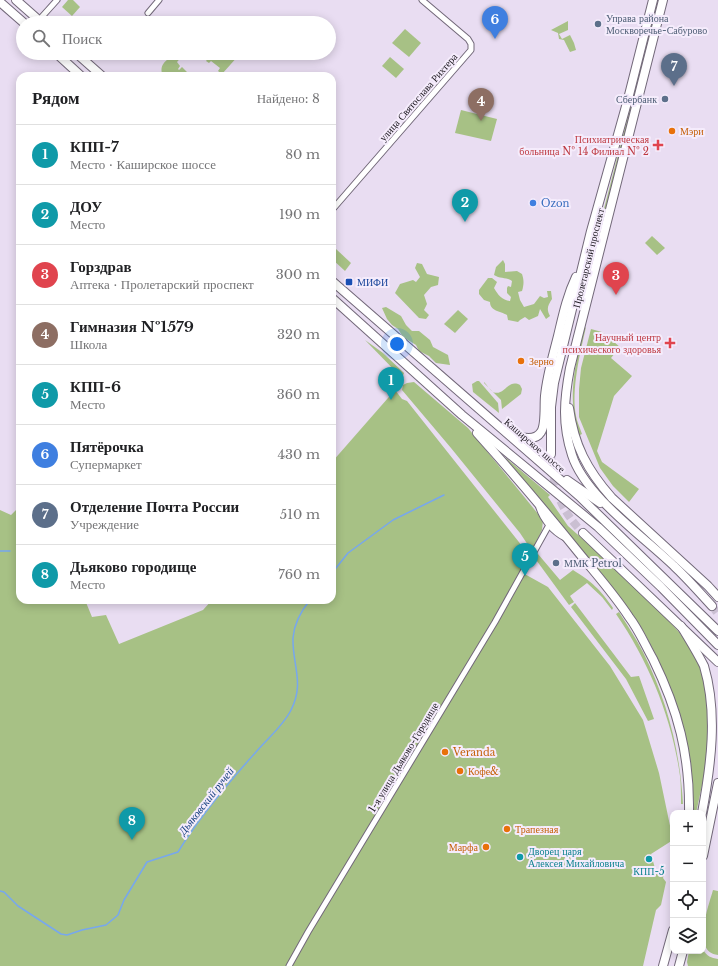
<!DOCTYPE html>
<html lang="ru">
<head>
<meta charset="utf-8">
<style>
  :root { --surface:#fff; --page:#f6f6f6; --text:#202124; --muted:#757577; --line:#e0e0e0; --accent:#db2777 }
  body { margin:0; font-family:"Libre Baskerville",serif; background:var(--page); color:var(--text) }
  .controls { position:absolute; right:12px; bottom:12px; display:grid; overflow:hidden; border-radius:8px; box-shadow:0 2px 10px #0003 }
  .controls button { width:36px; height:36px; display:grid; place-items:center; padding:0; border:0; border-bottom:1px solid var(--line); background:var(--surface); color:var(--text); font:20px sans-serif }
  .you { position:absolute; left:397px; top:344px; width:14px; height:14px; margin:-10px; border:3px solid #fff; border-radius:50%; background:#1a73e8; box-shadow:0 0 0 6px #1a73e833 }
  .badge { display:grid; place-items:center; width:26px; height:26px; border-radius:50%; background:var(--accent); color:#fff; font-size:13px; font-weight:700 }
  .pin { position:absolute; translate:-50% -33px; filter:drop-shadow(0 1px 2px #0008) }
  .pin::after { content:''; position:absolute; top:21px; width:14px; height:12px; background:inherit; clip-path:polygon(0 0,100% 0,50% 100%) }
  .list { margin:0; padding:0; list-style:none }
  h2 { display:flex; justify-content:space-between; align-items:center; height:52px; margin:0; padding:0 16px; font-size:17px }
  h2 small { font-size:13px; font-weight:400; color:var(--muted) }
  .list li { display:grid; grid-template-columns:26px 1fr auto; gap:12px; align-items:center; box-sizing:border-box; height:60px; padding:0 16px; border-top:1px solid var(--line) }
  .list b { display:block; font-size:15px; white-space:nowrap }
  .list p { margin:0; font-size:13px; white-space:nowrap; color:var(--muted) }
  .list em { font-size:13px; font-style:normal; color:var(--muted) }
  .icon { flex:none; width:22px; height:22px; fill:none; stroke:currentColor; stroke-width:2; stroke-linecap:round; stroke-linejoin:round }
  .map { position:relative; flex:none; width:718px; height:966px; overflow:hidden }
  .search { position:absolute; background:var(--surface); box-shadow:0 2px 10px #0003; left:16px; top:16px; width:320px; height:44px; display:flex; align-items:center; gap:10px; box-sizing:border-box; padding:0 14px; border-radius:22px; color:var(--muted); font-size:15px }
  .panel { position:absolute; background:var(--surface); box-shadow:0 2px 10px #0003; left:16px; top:72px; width:320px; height:532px; border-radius:12px }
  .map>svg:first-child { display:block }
</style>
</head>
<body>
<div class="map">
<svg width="718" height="966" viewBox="0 0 718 966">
  <rect width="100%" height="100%" fill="#e9ddf2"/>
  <g fill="#a7c185">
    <polygon points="68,0 73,0 80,7 72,16 62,7"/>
    <polygon points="658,0 660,0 585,290 583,290"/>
    <polygon points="568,21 568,30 559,34 562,39 570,35 574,43 576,50 570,52 564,40 559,39 558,33 551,30"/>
    <polygon points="405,29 421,43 409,57 392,43"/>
    <path d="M174,53H185L177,62L180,66L178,69L179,70L182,67L191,76H163C158,64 167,61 174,53Z"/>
    <polygon points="212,53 239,53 239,55 222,74 218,71 220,68 211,61 209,63 206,61"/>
    <polygon points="390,57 404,69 396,78 382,66"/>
    <polygon points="461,110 497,119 491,141 455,133"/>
    <polygon points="652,236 665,248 657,255 645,243"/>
    <polygon points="336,249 351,263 345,271 332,259 332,254"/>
    <path d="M503,260L505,264V272L517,271L522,274C524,280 524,284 522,291L518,292L520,300L524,307L534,304L540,296L544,298L548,297L547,291H551L552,299C548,305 546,309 550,316L546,319L540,309L538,316L529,320L525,317L520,320L518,322L508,320L507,315C500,311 490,311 490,302L484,300L479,294V290L488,278H492L497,282L494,288C498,295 502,300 510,301L511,297L507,293V288L508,286L511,287L512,281C507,277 500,279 494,275L496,267Z"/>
    <polygon points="417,263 422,264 427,274 439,277 438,285 431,287 424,295 427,304 424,310 429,315 426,319 419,318 395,293 400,284 413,280 416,282 420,277 415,268"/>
    <polygon points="386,307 401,316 406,325 412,331 419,331 430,340 433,347 448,355 450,365 436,363 429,356 419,351 416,345 403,337 398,329 392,325 387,319 382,308"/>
    <polygon points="458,310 468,319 455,333 444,324"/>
    <path d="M586,327C580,353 571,390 576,416C577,422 580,428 582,434L578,436C568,394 574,369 584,329Z"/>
    <polygon points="591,329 602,332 620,347 611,358 632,376 614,396 597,451 602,462 639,489 629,502 613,486 600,468 579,417 579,389 581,368"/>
    <polygon points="365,340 383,353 404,373 402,378"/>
    <polygon points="477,381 479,381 498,403 499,413 473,392 472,384"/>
    <polygon points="414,382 468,428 543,520 542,530 532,551 520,533 451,448 402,390 403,385 407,383"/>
    <path d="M484,382C487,385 490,390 493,392C504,397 508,378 520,385L522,389L521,394L502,409L501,400L484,383Z"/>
    <polygon points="395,390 402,399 407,401 526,551 529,556 521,572 548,587 610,666 643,720 659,773 673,840 651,854 656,872 664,875 663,878 666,882 661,905 656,910 643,966 0,966 0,510 11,515 20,506 20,600 85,600 92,617 106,615 119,644 203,610 212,600 332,600 332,462"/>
    <path d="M506,458L550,495L548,497L568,526L603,557L669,621L679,632L698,660L711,699L710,749L696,813H694C691,746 674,681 639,624C627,605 612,588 598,570C568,532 537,496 505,459Z"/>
    <path d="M538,554L560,580L573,570C592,582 600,589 613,608L612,610L602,597L587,583L570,596L574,602L569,605L534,557Z"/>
    <polygon points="575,603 631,677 639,676 654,719 648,721 626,679 571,607"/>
    <path d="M619,612C627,625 636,638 643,652C667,700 680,750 683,804H681C681,795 681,785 680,776C672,718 649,662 616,614Z"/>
    <path d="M713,890L718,891V955C691,952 709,905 713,890Z"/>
    <path d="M703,950C707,956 711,958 718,959V966H688L687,962L689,951Z"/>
  </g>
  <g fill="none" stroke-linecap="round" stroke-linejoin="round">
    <g stroke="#77a7ee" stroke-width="1.5">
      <polyline points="0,551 10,551"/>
      <polyline points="332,573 348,553 393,520 444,495"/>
      <path d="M0,891L4,892L18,906L61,934L67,935L82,930L106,925L118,915L124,900L147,862L178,852C200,816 228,783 256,752C268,738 283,726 291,710C305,683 292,664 293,638C294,624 301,611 310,600"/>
    </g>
    <g stroke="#cabfd2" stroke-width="8" stroke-dasharray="8 4" stroke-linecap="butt">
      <path d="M551,454C553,488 559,508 583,533"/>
      <polyline points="712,606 718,614"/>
    </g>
    <g stroke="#726879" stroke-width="7">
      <g id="street">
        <polyline points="148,13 159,0"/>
        <polyline points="39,20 57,0"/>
        <polyline points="332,210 471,50 471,44 468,39 422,0"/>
        <path d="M539,508C543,520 553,532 565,538"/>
        <polyline points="289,966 308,932 495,622 549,525"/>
      </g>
    </g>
    <g stroke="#726879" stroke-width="10">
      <g id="primary">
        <polyline points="16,0 42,23"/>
        <path d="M663,0L570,368C564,400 562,424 572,455C585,496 643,536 674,566C687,578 699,592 712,606"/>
        <polyline points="0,2 24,23"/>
        <polyline points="56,53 81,76"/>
        <polyline points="76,53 102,76"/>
        <polyline points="332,281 579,496 718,631"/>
        <polyline points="332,298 462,415 598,527 661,587 718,645"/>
        <path d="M569,408C574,445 587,470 612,498L708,586L718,597"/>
        <path d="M477,433C512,472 546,512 579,553C596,574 614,594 629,617C639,630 645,645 653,659C678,710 690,755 689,813"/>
        <path d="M510,433C519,437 534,443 541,432C546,425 544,405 545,396C547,375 553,356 558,336C563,315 567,296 576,277"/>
        <polyline points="551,454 551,407 554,383 591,231 628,99 653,0"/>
        <polyline points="567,480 600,503"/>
        <polyline points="583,533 718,662"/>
        <path d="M681,626C689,639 697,652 704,666C718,713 711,765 702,813"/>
        <polyline points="703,856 718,783"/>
        <polyline points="663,966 673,930"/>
        <polyline points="679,966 683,951"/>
      </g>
    </g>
    <use href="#street" stroke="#fff" stroke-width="5"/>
    <use href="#primary" stroke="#fff" stroke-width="8"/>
  </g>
  <g fill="#5c6f8a" stroke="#f5ecfc" stroke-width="1.5">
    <circle cx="598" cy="24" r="4"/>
    <circle cx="665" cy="99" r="4"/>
    <circle cx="556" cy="563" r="4"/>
  </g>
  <g fill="#e8710a" stroke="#f5ecfc" stroke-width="1.5">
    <circle cx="672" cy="131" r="4"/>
    <circle cx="521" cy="361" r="4"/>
    <circle cx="445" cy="752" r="4"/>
    <circle cx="460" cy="771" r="4"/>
    <circle cx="507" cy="829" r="4"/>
    <circle cx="486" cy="847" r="4"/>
  </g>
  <g fill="#e0444e" stroke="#f5ecfc" stroke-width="1.5">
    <path d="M656 139h4v4h4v4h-4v4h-4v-4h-4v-4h4z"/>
    <path d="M668 337h4v4h4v4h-4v4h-4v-4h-4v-4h4z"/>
  </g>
  <circle fill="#3f7fe0" stroke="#f5ecfc" stroke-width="1.5" cx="533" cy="203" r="4"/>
  <rect fill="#1a4fb4" stroke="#f5ecfc" stroke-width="1.5" x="345" y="278" width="8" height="8" rx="2"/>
  <g fill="#0f9aa8" stroke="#f5ecfc" stroke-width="1.5">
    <circle cx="520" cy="857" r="4"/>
    <circle cx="649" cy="859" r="4"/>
  </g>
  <g text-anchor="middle" stroke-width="4" stroke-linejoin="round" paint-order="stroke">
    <g font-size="10" fill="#4e5e75" stroke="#f5ecfc" text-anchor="start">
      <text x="606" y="22">Управа района<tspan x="606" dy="12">Москворечье-Сабурово</tspan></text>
      <text x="657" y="103" text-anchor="end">Сбербанк</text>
      <text x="564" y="567">ММК Petrol</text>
    </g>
    <g font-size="10" fill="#1a161d" stroke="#f5ecfc">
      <text transform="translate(418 97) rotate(-49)" y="4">улица Святослава Рихтера</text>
      <text transform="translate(588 258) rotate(-76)" y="4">Пролетарский проспект</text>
      <text transform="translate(535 445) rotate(41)" y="4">Каширское шоссе</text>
      <text transform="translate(403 757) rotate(-59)" y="4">1-я улица Дьяково-Городище</text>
    </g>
    <g font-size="10" fill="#c56008" stroke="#f5ecfc" text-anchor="start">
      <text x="680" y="135">Мэри</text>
      <text x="529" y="365">Зерно</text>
      <text x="453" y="756">Veranda</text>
      <text x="468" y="775">Кофе&amp;</text>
      <text x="515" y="833">Трапезная</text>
      <text x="478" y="851" text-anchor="end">Марфа</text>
    </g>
    <g font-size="10" fill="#be3a42" stroke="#f5ecfc" text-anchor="end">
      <text x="649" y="143">Психиатрическая<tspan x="649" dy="12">больница № 14 Филиал № 2</tspan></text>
      <text x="661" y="341">Научный центр<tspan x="661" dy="12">психического здоровья</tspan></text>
    </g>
    <g font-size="10" fill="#366cbe" stroke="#f5ecfc" text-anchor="start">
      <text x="541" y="207">Ozon</text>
    </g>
    <g font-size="10" fill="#164399" stroke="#f5ecfc" text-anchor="start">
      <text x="357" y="286">МИФИ</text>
    </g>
    <g font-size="10" fill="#0d838f" stroke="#f5ecfc" text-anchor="start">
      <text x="528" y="855">Дворец царя<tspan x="528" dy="12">Алексея Михайловича</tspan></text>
      <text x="649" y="875" text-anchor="middle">КПП-5</text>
    </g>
    <g font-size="11" font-style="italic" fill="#133e7d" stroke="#f5ecfc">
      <text transform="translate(206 801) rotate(-52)" y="4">Дьяковский ручей</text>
    </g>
  </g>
</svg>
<div class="controls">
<button>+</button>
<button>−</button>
<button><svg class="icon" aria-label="locate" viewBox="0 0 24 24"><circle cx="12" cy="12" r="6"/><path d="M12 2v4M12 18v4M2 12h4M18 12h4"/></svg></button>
<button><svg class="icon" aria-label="layers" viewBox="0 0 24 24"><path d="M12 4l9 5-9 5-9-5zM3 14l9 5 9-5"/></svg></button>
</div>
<div class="you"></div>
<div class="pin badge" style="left:391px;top:400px;background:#0f9aa8">1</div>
<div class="pin badge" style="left:465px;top:222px;background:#0f9aa8">2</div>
<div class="pin badge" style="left:616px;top:295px;background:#e0444e">3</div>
<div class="pin badge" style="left:481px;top:121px;background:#8d6e63">4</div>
<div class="pin badge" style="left:525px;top:576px;background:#0f9aa8">5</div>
<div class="pin badge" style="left:495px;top:39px;background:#3f7fe0">6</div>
<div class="pin badge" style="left:674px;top:86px;background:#5c6f8a">7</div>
<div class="pin badge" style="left:132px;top:840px;background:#0f9aa8">8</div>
<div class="search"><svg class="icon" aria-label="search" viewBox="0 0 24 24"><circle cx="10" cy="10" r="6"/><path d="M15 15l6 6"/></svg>Поиск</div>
<section class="panel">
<h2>Рядом<small>Найдено: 8</small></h2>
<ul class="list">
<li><span class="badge" style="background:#0f9aa8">1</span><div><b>КПП-7</b><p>Место · Каширское шоссе</p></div><em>80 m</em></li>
<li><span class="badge" style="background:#0f9aa8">2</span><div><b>ДОУ</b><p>Место</p></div><em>190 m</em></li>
<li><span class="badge" style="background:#e0444e">3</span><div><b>Горздрав</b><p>Аптека · Пролетарский проспект</p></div><em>300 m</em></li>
<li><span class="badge" style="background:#8d6e63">4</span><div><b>Гимназия №1579</b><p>Школа</p></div><em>320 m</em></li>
<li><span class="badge" style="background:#0f9aa8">5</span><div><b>КПП-6</b><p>Место</p></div><em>360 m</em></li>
<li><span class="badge" style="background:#3f7fe0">6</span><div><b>Пятёрочка</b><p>Супермаркет</p></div><em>430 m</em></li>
<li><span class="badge" style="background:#5c6f8a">7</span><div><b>Отделение Почта России</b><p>Учреждение</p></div><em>510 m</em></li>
<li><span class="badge" style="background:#0f9aa8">8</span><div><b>Дьяково городище</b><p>Место</p></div><em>760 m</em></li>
</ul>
</section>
</div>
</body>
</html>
